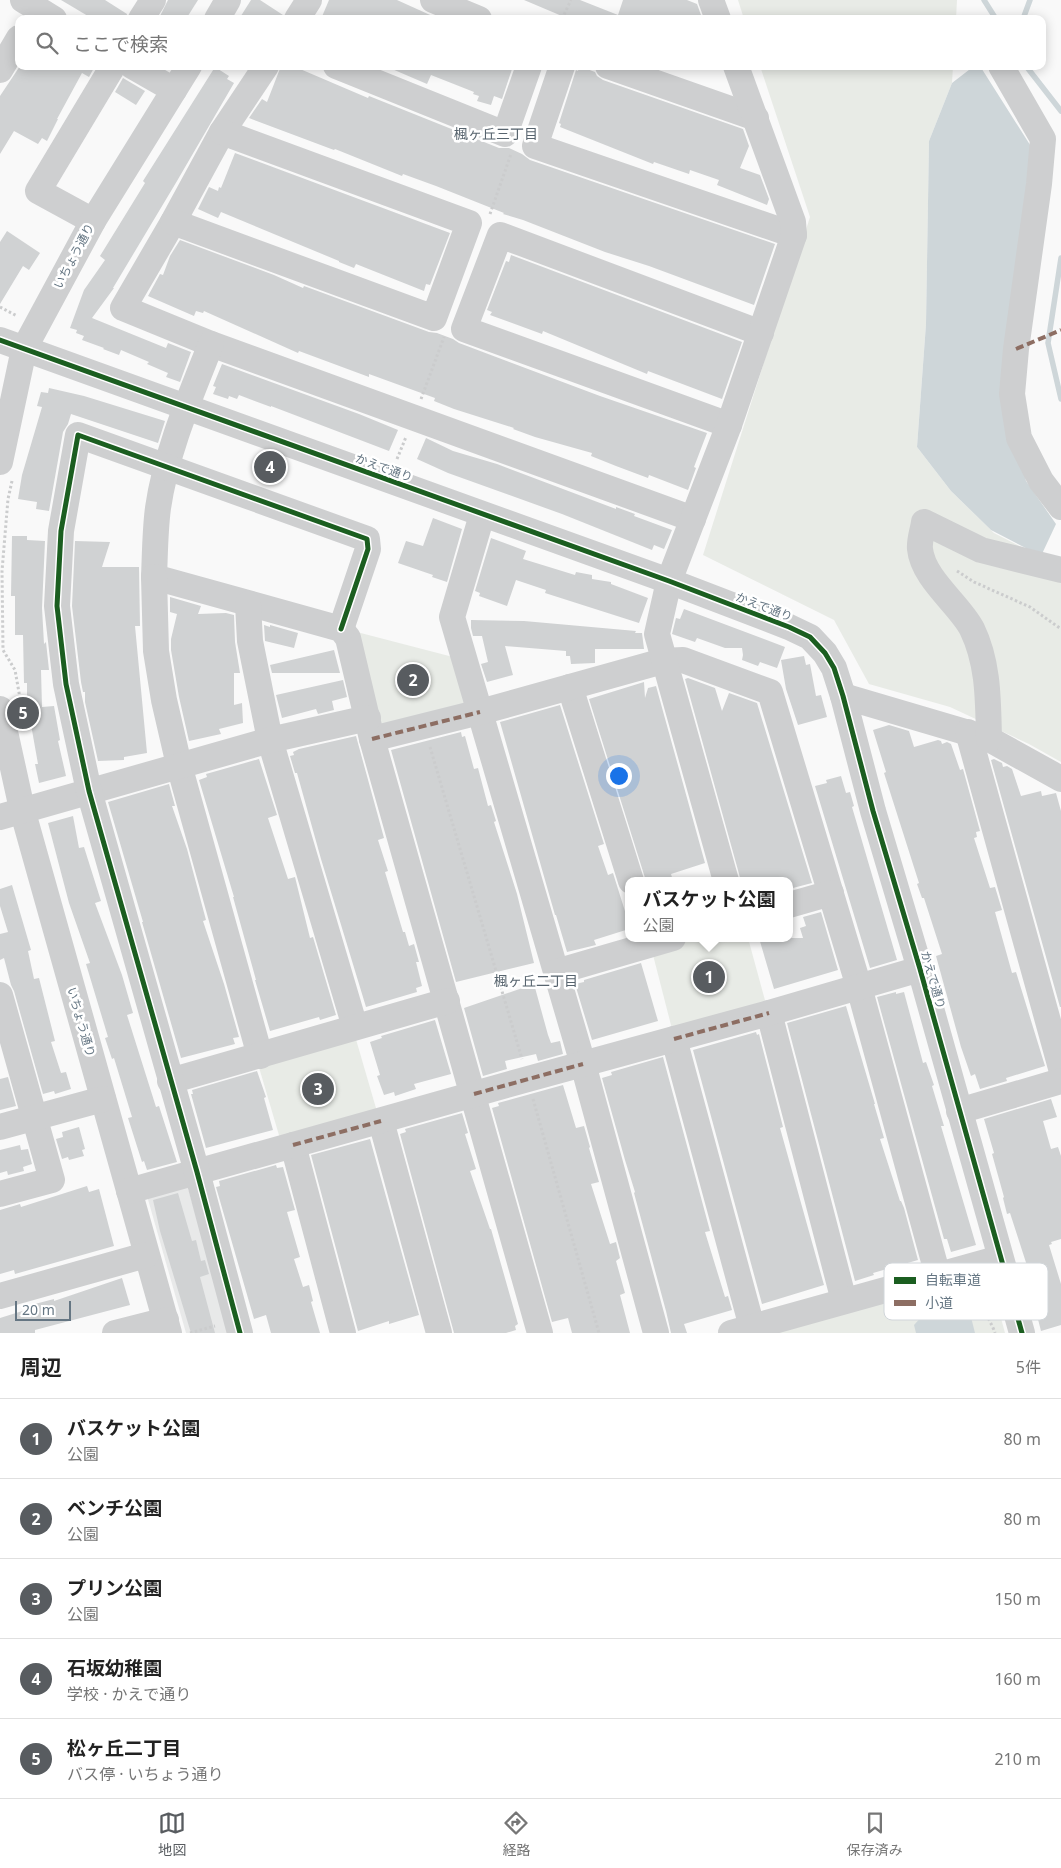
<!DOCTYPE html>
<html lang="ja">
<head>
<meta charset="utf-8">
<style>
  :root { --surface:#fff; --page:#f6f6f6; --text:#222; --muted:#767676; --line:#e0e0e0; --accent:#585c60 }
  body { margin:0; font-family:"Noto Sans","Noto Sans JP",sans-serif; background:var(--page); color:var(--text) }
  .scale { position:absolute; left:15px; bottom:12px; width:56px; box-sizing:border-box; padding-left:5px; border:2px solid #657683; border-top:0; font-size:14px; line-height:18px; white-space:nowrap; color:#657683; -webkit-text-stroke:4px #fff; paint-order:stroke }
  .you { position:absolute; left:618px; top:775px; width:18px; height:18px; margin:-12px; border:4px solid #fff; border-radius:50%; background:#1a73e8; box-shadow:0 0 0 8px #1a73e833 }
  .badge { display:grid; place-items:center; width:32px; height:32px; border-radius:50%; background:var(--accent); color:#fff; font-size:16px; font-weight:700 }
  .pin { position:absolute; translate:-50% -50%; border:2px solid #fff; box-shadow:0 1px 5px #0006 }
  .popup { position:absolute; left:625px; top:877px; width:168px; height:65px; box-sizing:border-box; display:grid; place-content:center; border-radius:10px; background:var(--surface); filter:drop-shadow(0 1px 4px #0005); font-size:16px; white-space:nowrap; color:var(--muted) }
  .popup b { font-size:19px; color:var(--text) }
  .popup::after { content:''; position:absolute; left:50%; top:100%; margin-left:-10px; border:10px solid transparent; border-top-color:var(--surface) }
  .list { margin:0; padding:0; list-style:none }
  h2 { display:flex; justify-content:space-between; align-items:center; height:65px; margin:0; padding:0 20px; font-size:21px }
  h2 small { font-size:16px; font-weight:400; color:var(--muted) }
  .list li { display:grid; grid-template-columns:32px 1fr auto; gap:15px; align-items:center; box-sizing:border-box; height:80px; padding:0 20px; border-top:1px solid var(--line) }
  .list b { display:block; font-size:19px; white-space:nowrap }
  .list p { margin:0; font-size:16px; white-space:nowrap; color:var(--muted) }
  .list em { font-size:16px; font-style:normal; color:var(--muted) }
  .icon { flex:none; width:28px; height:28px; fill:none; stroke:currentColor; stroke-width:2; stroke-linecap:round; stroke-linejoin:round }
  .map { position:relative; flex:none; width:1061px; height:1333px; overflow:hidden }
  .search { position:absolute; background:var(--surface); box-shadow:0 2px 12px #0003; left:15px; right:15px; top:15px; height:55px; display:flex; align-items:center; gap:12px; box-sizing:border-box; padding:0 18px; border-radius:10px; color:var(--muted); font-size:19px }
  .sheet { height:465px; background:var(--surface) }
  nav { display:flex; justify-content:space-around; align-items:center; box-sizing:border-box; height:70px; border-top:1px solid var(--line); background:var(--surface); font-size:14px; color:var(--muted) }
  nav a { display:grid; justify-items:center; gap:2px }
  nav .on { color:var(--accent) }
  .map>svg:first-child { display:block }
</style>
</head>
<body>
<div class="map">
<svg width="1061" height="1333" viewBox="0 0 1061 1333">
  <rect width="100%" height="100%" fill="#f9f9f9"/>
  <polygon fill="#e8e9e9" points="187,1185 230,1333 186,1333 147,1196"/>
  <g fill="#e8ebe6">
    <polygon points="738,0 957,0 956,19 744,19"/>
    <polygon points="760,66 953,66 952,83 929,141 926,324 917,447 951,491 994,533 1061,567 1061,762 1029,744 950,707 869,684 834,620 703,555 810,217"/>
    <polygon points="353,631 453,657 467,704 380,729"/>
    <polygon points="695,938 748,938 766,1004 672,1029 652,951"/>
    <polygon points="355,1036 378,1115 281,1142 258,1064"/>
    <polygon points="988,1270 1005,1333 762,1333"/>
  </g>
  <g fill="#ced6d9">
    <polygon points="974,66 980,66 1032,148 1008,398 1026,481 1056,524 1041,556 991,530 951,491 917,447 926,324 929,141 952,83"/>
    <polygon points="967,1301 975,1333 916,1333 914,1325 926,1312"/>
  </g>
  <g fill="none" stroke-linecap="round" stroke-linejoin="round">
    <g stroke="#ced6d9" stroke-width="5.5">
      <polyline points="984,0 996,19"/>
      <polyline points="1023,19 1030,0"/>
      <polyline points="1026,66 1061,111"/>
      <polyline points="1061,258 1048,343 1061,399"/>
    </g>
  </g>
  <g fill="#d0d2d3">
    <polygon points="61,0 105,0 127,14 126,19 93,19"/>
    <polygon points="168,0 198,0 186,19 165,19 160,16"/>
    <polygon points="251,0 260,0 283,15 282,19 239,19"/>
    <polygon points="329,0 397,0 439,19 321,19"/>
    <polygon points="524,0 580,0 618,15 623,0 687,0 697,4 701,15 699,19 569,19"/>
    <polygon points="20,66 95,66 89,77 82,73 57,119 58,119 47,141 42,138 38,144 14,131 0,154 0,96"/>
    <polygon points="281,66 293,66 368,98 369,96 499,148 509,148 522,154 530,160 775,244 754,305 649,266 605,252 523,220 503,214 504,213 436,186 403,174 402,176 335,149 334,150 249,118 262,99 267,102"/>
    <polygon points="385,66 513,66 502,99 494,96 491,105 477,101 479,96 473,94 474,92 431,75 427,84"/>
    <polygon points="579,66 595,72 597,76 603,80 743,129 749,146 740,168 760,175 769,199 767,205 717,185 719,180 690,170 689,174 654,162 653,164 560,127 561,124 559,123 576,70 578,71"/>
    <polygon points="215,67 229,76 227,79 234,83 177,181 113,288 114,288 92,318 166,348 168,343 191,352 180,382 166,377 168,373 147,364 149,362 121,350 119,355 103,349 104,348 82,340 84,336 76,333 77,330 70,328 84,290 105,260 100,256 145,183 143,181"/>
    <polygon points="123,78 145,91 136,105 115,92"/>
    <polygon points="235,153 450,233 430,285 426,284 424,291 356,264 354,268 339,262 339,261 221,212 218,218 198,209 209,187 218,191 219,187 221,188"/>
    <polygon points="7,231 40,253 29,270 23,266 0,304 0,242"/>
    <polygon points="180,240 274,275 303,288 304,286 429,332 437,333 453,339 459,343 600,396 707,433 694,467 696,468 688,490 649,475 648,478 616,466 591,456 592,453 535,437 513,429 514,428 454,409 434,401 435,398 369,374 369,377 299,351 298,353 204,311 203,313 196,311 194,316 148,296 160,274 163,275 170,256"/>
    <polygon points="511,255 742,342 722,399 648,371 647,374 543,331 542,334 490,315 492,312 487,310 506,261 509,262"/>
    <polygon points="222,364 359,414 398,430 389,451 271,406 271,407 239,395 237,399 229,396 228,399 213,394 216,387 213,386"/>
    <polygon points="49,388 84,396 165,421 158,443 71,414 68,424 63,432 49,511 36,509 37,502 18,499 22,475 42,407 37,406 41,392 48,393"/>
    <polygon points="426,438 453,451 497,464 616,509 616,507 635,514 634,516 672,530 664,549 654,545 652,550 562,514 448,473 417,459"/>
    <polygon points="433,518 462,529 447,582 432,577 433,575 398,563 406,541 423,546"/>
    <polygon points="12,536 27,536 27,540 45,541 42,608 44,644 46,642 49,670 41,670 42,707 54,706 60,740 58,741 66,776 39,783 35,764 38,764 27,702 27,683 24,683 23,635 15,635 15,596 11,596"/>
    <polygon points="491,538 526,551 523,559 575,575 576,572 592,575 592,579 611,582 611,584 648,598 639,623 545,593 546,590 516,580 507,606 479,596 480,593 475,591"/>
    <polygon points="75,541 110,542 102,567 139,567 140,626 135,626 147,753 124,757 124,760 98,761 85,702 85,692 83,692 81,682 72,606"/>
    <polygon points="170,597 201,606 198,614 226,613 234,615 235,642 240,673 234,673 234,705 242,703 243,723 219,729 221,734 189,741 179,697 171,650 171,639 177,614 170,612"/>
    <polygon points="684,609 785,647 777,668 760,662 758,666 742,660 743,655 742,648 725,648 697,638 695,642 672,634 676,618 680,619"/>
    <polygon points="471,620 524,621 636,631 635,633 642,633 644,649 595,649 595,663 571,664 570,656 566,656 566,651 505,646 513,675 487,682 481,664 488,662 482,636 473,636 471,628"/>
    <polygon points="264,625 270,627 270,625 298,633 294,648 265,641"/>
    <polygon points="334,650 340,673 272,673 270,665"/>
    <polygon points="804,656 806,665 810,664 816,696 821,695 827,717 798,725 786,689 781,660"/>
    <polygon points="688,678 715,688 722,711 729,693 757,703 812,883 789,889 789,881 741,881 685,679"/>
    <polygon points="343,680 347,697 332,701 334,710 318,714 316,709 282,718 276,695"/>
    <polygon points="644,682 645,698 648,688 656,686 705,863 671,874 673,881 646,881 589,699"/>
    <polygon points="560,705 604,844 598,846 608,875 613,873 629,924 629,929 594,940 596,945 567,952 556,915 555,915 500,722"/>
    <polygon points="889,725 909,731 914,747 938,740 941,741 942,744 947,742 951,744 960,770 963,769 980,831 976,832 977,837 974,838 990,888 995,887 1002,910 995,912 1012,973 1016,972 1045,1066 1006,1078 1007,1081 980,1089 975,1074 971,1076 961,1047 936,956 942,954 924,898 922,898 917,884 919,883 884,773 886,772 873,730"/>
    <polygon points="461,732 462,737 465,736 474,769 478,768 488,806 491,805 496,821 494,822 517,894 534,963 456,982 391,750"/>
    <polygon points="356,736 384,838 378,840 388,871 385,872 403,932 405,932 409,946 414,944 419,962 416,962 422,986 416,988 417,992 366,1007 321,859 297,773 295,773 290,756 294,755 293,752 299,749"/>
    <polygon points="259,759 277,815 268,818 288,879 295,877 310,938 313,937 336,1015 320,1020 319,1017 270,1031 255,980 256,980 233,897 234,897 199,780 207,777 206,774"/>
    <polygon points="994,759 1002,763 1003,767 1007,766 1012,769 1021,796 1041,791 1042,796 1056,793 1061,811 1061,1007 1060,1007 991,760"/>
    <polygon points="841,776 846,793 850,792 854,806 852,807 897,960 870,968 815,786 827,783 826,780"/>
    <polygon points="169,784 175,806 172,806 187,849 206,920 203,921 224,984 239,1037 233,1038 235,1044 181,1058 142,922 143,922 108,802"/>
    <polygon points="73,816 79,848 84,847 101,901 95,903 122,975 133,1013 127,1015 156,1107 159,1106 177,1162 147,1170 144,1161 142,1162 128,1118 132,1117 114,1058 112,1059 105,1038 108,1037 86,964 90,963 69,903 48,823"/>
    <polygon points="12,885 31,950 28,951 34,979 39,978 55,1041 51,1042 61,1073 66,1072 71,1089 55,1094 54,1091 43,1094 14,991 11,985 4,958 0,960 0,934 8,932 0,906 0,889"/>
    <polygon points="821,912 838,970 774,989 759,938 803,938 800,928 806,926 803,917"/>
    <polygon points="641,963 658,1021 592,1040 575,984 584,982 584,980"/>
    <polygon points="534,984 548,1035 551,1043 560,1041 563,1054 538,1061 536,1054 505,1061 507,1069 483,1076 464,1008"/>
    <polygon points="896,992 896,994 904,992 923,1063 926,1062 934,1085 932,1086 944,1126 941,1126 976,1245 951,1252 947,1239 944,1239 877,997"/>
    <polygon points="846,1006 875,1104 874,1104 884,1138 880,1139 900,1201 901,1201 904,1208 918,1260 873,1273 874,1275 855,1281 787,1023"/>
    <polygon points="435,1020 451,1074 414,1084 416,1089 395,1096 394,1092 384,1095 377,1076 380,1075 370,1042 382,1038 381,1036"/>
    <polygon points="756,1032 757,1035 759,1034 783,1127 780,1128 824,1285 762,1304 693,1050"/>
    <polygon points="663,1057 710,1231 705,1232 725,1297 728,1296 732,1310 684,1324 687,1333 671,1333 666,1311 634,1193 635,1192 625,1160 602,1078 612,1075 611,1072"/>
    <polygon points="257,1071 266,1097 264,1098 273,1130 206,1148 191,1094 193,1094 192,1090"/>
    <polygon points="8,1077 16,1106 0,1110 0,1079"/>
    <polygon points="563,1085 576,1128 584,1126 590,1147 589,1148 599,1182 591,1184 610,1244 616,1242 620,1258 616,1261 625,1293 620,1295 630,1333 572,1333 568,1318 552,1322 492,1108 499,1106 498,1103"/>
    <polygon points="1051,1099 1057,1117 1043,1121 1051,1149 1058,1147 1061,1156 1061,1239 1051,1242 1052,1244 1049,1245 1061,1284 1061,1325 1041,1331 1027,1276 1030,1275 1010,1213 1007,1214 1003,1198 1004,1197 992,1154 994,1153 984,1119"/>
    <polygon points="462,1113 468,1133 465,1134 476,1169 470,1171 490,1229 491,1229 518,1324 515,1326 516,1330 506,1333 454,1333 400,1134 406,1132 405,1129"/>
    <polygon points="79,1127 85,1149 82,1150 84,1156 69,1160 68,1157 62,1159 56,1139 63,1137 62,1132"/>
    <polygon points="370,1139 419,1315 389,1324 389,1321 358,1331 311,1155"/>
    <polygon points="20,1145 21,1150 28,1149 32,1164 23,1167 24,1171 8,1175 7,1171 0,1173 0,1150"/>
    <polygon points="276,1165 277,1168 283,1167 295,1210 287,1212 300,1257 294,1259 303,1287 309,1285 313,1301 311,1302 320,1333 271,1333 266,1315 254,1319 216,1187 220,1186 219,1181"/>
    <polygon points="87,1186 89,1192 99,1189 114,1246 15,1274 14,1270 0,1274 0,1210 20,1204 21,1207"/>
    <polygon points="178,1193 192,1241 196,1240 201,1261 205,1260 209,1274 200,1277 215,1333 191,1333 160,1231 153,1200"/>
    <polygon points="122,1278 130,1305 35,1330 35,1333 0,1333 0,1318 32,1308 31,1305 54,1299 54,1301"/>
  </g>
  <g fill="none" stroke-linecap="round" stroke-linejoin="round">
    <g stroke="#cbcccd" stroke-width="3" stroke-dasharray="2.5 2.5" stroke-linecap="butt">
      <polyline points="562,19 571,0"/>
      <polyline points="490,214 511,154"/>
      <polyline points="0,307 17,316"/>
      <polyline points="421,399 444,337"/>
      <polyline points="397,459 406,437"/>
      <polyline points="12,481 8,499 2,571 3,650 15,670 20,698"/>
      <polyline points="957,571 974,582 1030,607 1061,629"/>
      <polyline points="430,747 522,1059"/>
      <polyline points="533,1099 599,1333"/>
      <path d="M979,1285C986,1295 984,1303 987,1313C988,1320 993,1326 995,1333"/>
      <polyline points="190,1333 215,1326"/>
    </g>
    <g stroke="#cecfd0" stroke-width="26">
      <polyline points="23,0 54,19"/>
      <polyline points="433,0 479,19"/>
      <polyline points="711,0 718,19"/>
      <polyline points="141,19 153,0"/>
      <polyline points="217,19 228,0"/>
      <polyline points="297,19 309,0"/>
      <polyline points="132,66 174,90"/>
      <polyline points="266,66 222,132 173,222 123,308 211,344 693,519"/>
      <polyline points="336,66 505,134 529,66"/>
      <polyline points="562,66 535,146 794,235"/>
      <polyline points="608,66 756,118"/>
      <polyline points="1001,66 1043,139 1039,184 1016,349 1012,394 1019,438 1041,481 1061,507"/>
      <polyline points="0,70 19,38"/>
      <polyline points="93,221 38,191 113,66"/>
      <polyline points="173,222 434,318 469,223 222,132"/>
      <polyline points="0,340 669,581 789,627 810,637 825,653 834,668 843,696 873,811 920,969 1022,1333"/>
      <path d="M211,344C190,397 166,452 158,508C155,531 155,554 154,577L341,629L348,638L372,739L540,1333"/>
      <polyline points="729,425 464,329 500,235 761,333"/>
      <polyline points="0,462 24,349 93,221 189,66"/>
      <polyline points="482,515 452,617 583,1064 656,1333"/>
      <polyline points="154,577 156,651 164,700 179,765 260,1056"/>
      <polyline points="248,604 250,641 270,740 355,1027"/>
      <polyline points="570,687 631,881"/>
      <polyline points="843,696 989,739 1061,779"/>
      <polyline points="0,709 22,809 169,1333"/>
      <polyline points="968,732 1061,1068"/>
      <polyline points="372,739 480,712 663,661 683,660 770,692 859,987 938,1276"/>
      <path d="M989,739C988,702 989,664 972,629C960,605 923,579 920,549C919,541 923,530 924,522L981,550L1061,570"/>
      <polyline points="0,817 270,740 368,718"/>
      <polyline points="726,881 657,634 669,581 729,425 794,235 793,222 736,66"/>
      <polyline points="789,905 831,893"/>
      <polyline points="556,972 673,938"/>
      <polyline points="0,995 52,1180 0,1194"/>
      <polyline points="769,1013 844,1301"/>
      <polyline points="674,1039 752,1327"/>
      <polyline points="170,1081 447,1001"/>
      <polyline points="959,1111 1061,1081"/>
      <polyline points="381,1121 439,1333"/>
      <polyline points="0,1127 103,1099"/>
      <polyline points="293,1145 343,1333"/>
      <polyline points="129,1191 528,1079 769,1013 920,969"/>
      <polyline points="0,1296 146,1255"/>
      <polyline points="115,1333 166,1320"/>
      <polyline points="240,1333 197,1172 89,791 66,684 57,606 61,531 78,435 367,539 368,549 341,629"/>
      <polyline points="731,1333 1000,1258"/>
    </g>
    <g stroke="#8d6e63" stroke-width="4" stroke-dasharray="8 4" stroke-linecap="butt">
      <polyline points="1016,349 1061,330"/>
      <polyline points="372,739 480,712"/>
      <polyline points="674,1039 769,1013"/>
      <polyline points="474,1094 583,1064"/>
      <polyline points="293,1145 381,1121"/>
    </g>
    <g stroke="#fff" stroke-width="8">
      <g id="cycleway">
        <polyline points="0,340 669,581 789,627 810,637 825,653 834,668 843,696 873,811 920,969 1022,1333"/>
        <polyline points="240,1333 197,1172 89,791 66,684 57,606 61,531 78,435 367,539 368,549 341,629"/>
      </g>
    </g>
    <use href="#cycleway" stroke="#1b5e20" stroke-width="5"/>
  </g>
  <g text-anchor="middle" stroke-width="5" stroke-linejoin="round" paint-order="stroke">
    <g font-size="12" fill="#657683" stroke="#fff">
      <text transform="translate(74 256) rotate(-62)" y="4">いちょう通り</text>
      <text transform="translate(384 468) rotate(20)" y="4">かえで通り</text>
      <text transform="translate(764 607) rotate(21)" y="4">かえで通り</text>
      <text transform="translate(933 980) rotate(74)" y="4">かえで通り</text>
      <text transform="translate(81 1022) rotate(74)" y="4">いちょう通り</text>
    </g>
    <g font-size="14" fill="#57646e" stroke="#fff">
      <text x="496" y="139">楓ヶ丘三丁目</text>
      <text x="536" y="986">楓ヶ丘二丁目</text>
    </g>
  </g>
  <rect x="884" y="1263" width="164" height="57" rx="8" fill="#fff" stroke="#d1d6da" stroke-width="1"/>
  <rect x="894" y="1277" width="22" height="7" fill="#1b5e20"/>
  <rect x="894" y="1300" width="22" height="6" fill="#8d6e63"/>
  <g font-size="14" fill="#657683">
    <text x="925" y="1285">自転車道</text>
    <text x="925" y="1308">小道</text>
  </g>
</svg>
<div class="scale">20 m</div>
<div class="you"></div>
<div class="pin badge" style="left:709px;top:977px">1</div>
<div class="popup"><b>バスケット公園</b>公園</div>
<div class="pin badge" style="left:413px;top:680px">2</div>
<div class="pin badge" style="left:318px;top:1089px">3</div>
<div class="pin badge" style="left:270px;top:467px">4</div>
<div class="pin badge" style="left:23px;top:713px">5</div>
<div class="search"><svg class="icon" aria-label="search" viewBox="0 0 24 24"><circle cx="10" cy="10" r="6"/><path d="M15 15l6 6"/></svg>ここで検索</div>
</div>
<section class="sheet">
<h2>周辺<small>5件</small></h2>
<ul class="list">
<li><span class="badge">1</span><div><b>バスケット公園</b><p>公園</p></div><em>80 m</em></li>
<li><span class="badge">2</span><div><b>ベンチ公園</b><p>公園</p></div><em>80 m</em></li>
<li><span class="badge">3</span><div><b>プリン公園</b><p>公園</p></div><em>150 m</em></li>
<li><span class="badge">4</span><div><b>石坂幼稚園</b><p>学校 · かえで通り</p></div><em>160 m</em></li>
<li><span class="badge">5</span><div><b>松ヶ丘二丁目</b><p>バス停 · いちょう通り</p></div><em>210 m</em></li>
</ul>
</section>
<nav>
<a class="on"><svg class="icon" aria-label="map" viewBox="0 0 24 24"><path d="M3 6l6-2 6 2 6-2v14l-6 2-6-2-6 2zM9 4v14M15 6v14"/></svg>地図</a>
<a><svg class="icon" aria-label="directions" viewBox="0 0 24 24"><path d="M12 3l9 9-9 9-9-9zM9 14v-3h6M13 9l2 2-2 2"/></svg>経路</a>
<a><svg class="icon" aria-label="saved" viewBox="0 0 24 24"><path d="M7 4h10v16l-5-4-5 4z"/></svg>保存済み</a>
</nav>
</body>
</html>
